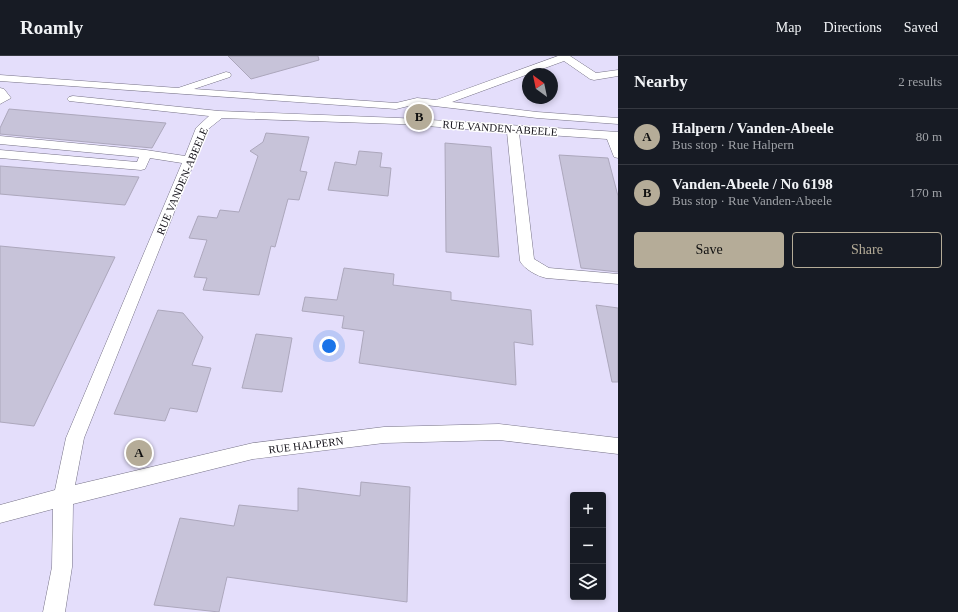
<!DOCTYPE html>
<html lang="en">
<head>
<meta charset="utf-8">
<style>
  :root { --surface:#171b24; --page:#242831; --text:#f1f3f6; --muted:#9ea1a6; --line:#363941; --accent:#b5ac98 }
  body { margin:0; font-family:Georgia,serif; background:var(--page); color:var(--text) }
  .controls { position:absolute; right:12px; bottom:12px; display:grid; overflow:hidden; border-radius:4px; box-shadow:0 2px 6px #0003 }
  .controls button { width:36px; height:36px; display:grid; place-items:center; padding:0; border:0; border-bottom:1px solid var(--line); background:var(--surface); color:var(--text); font:20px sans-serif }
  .compass { position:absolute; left:522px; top:12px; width:36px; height:36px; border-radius:50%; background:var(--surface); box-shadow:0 2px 6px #0003; rotate:327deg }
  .you { position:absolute; left:329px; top:290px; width:14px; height:14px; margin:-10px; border:3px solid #fff; border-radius:50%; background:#1a73e8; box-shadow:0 0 0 6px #1a73e833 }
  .badge { display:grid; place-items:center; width:26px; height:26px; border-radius:50%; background:var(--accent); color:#111; font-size:13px; font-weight:700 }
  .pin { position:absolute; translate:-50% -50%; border:2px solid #fff; box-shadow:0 1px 4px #0006 }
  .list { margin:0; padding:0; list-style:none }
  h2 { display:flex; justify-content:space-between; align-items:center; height:52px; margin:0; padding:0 16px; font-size:17px }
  h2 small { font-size:13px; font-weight:400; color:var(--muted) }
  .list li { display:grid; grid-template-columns:26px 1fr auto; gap:12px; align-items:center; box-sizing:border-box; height:56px; padding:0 16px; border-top:1px solid var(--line) }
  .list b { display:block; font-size:15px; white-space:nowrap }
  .list p { margin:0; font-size:13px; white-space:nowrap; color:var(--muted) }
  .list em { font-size:13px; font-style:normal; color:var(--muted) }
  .actions { display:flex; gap:8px; padding:12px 16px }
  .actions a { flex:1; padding:9px 0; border:1px solid var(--accent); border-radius:4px; text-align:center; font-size:14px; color:var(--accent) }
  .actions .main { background:var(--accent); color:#111 }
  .icon { flex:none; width:22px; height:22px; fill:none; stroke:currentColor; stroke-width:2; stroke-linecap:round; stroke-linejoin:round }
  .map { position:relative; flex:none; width:618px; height:556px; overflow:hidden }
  header { display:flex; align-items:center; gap:24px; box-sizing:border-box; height:56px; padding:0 20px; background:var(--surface); border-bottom:1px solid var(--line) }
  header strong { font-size:19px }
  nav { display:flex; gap:22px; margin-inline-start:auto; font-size:14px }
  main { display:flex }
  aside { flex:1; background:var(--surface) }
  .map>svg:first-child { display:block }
</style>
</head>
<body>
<header>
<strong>Roamly</strong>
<nav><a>Map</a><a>Directions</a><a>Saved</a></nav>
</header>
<main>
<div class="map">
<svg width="618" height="556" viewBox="0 0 618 556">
  <rect width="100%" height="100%" fill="#eeeafc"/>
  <path fill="#e4defb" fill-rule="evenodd" d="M0,0H618V556H0ZM528,18H552V42H528ZM573,439H603V541H573Z"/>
  <g fill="#c7c3d9" stroke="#aca7bc">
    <polygon points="228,0 318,0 319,4 251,23"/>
    <polygon points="9,53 166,67 152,92 0,78 0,72"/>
    <polygon points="266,77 309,81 300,115 307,116 299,144 288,143 275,191 271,190 259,239 203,234 207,222 194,221 207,184 189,182 198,160 217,162 220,154 239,156 258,100 250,95 263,86"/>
    <polygon points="445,87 491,91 499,201 446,196"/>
    <polygon points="359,95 382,97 380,111 391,112 388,140 328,134 335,106 356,109"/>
    <polygon points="559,99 608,102 618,140 618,216 581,212"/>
    <polygon points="0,110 139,121 125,149 0,138"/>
    <polygon points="0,190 115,201 34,370 0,366"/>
    <polygon points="344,212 394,218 393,229 451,236 451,244 531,254 533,289 514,286 516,329 359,307 364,275 342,272 344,260 302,255 305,241 337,244"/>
    <polygon points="596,249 618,252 618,326 612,326"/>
    <polygon points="158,254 183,257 203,281 192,309 211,312 197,356 170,352 165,365 114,358"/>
    <polygon points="256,278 292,282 282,336 242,332"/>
    <polygon points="361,426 410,431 407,546 227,521 219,556 154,549 180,462 234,470 239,449 298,455 298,432 360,440"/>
  </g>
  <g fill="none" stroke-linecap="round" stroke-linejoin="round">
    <g stroke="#767286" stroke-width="1">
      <g id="minor">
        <polygon points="558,0 570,0 596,17 618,14 618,20 594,24 590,23 564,5 452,46 537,56 618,62 618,68 537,62 417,48 396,53 0,25 0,19 178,32 226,16 230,17 231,19 230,21 194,33 396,47 417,42 436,44"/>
        <polygon points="0,32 4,33 11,42 0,48"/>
        <path d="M73,40L219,55L399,62L618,76V102L614,101L607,83L519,77L534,203L549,212L618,218V228L546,222C537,220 524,213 520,205L507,76L399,68L222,62L207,74L84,382L75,429L253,387L384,371L499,368L618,382V398L499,384L384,387L253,403L73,448L72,511L65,556H43L52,511L53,453L0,467V449L55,434L66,382L182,107L150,102L145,113L141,114L0,102V94L137,106L139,101L0,88V80L146,94L185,100L196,72L209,60L69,45L67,43L69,41Z"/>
      </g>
    </g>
    <use href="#minor" fill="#fff" fill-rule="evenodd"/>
  </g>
  <g text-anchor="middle" stroke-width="3" stroke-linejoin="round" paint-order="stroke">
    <g font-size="11" fill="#16141c" stroke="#fff">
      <text transform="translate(500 72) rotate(4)" y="4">RUE VANDEN-ABEELE</text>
      <text transform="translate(182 125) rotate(-67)" y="4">RUE VANDEN-ABEELE</text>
      <text transform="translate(306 389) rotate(-7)" y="4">RUE HALPERN</text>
    </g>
  </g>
</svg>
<div class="controls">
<button>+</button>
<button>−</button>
<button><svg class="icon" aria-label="layers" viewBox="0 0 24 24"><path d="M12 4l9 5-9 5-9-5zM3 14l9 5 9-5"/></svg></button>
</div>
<svg class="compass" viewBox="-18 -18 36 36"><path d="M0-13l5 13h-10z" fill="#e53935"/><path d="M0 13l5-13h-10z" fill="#9ea1a6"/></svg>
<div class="you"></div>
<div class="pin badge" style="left:139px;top:397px">A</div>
<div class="pin badge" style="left:419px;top:61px">B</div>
</div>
<aside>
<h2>Nearby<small>2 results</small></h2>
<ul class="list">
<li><span class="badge">A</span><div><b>Halpern / Vanden-Abeele</b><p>Bus stop · Rue Halpern</p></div><em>80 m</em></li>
<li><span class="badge">B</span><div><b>Vanden-Abeele / No 6198</b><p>Bus stop · Rue Vanden-Abeele</p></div><em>170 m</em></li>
</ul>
<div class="actions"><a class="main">Save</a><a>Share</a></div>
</aside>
</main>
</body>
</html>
